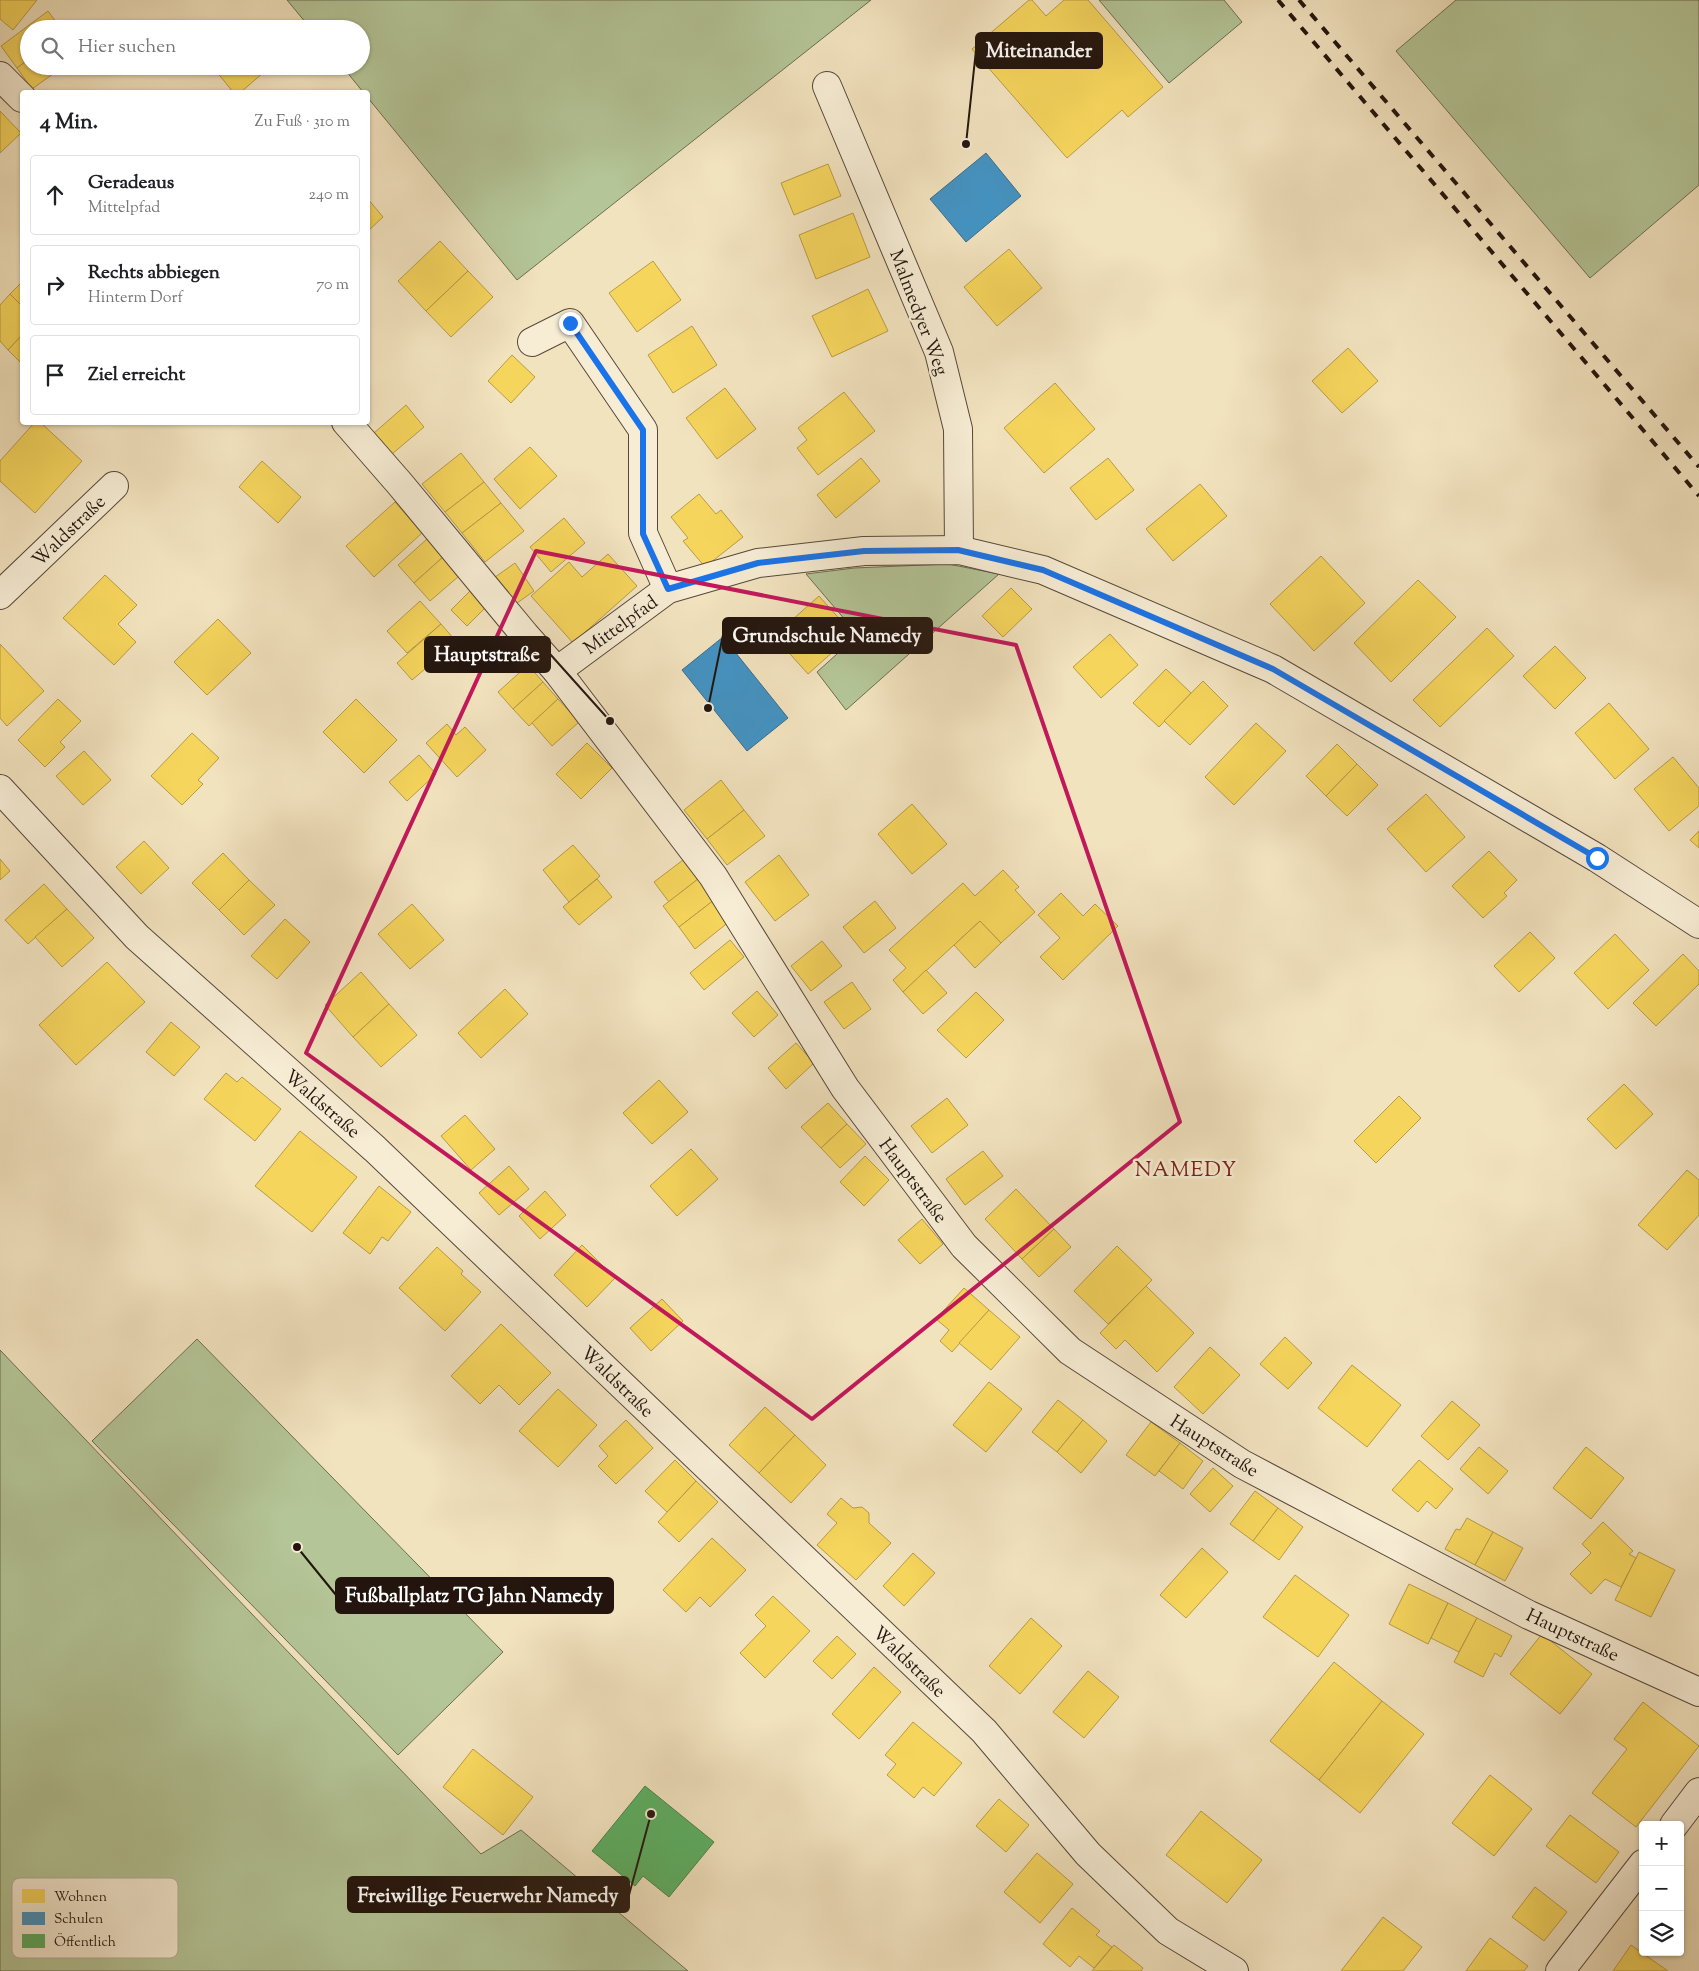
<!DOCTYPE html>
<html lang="de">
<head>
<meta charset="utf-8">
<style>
  :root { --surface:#fff; --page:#f6f6f6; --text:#202124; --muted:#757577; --line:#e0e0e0 }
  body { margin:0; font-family:"Sorts Mill Goudy",serif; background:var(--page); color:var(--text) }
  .controls { position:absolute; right:15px; bottom:15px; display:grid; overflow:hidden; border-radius:5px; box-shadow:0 1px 4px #0004 }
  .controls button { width:45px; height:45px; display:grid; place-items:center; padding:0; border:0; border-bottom:1px solid var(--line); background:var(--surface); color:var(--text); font:25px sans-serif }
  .stop { position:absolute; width:15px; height:15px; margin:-11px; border:4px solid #1a73e8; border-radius:50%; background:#fff }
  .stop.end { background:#1a73e8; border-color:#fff; box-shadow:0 1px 5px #0008 }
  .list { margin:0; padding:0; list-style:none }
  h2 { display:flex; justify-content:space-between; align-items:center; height:65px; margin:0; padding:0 20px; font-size:21px }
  h2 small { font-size:16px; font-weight:400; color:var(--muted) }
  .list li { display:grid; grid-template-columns:32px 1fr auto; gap:15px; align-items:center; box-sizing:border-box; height:80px; margin:0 10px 10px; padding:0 10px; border:1px solid var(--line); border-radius:5px }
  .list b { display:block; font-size:19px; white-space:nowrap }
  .list p { margin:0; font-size:16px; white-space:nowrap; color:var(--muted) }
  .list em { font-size:16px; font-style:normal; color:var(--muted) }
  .icon { flex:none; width:28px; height:28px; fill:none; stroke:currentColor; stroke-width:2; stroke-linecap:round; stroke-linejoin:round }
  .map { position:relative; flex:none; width:1699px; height:1971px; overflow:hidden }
  .search { position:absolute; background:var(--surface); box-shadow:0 1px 4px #0004; left:20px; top:20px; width:350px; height:55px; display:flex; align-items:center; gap:12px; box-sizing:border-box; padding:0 18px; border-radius:28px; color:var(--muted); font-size:19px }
  .panel { position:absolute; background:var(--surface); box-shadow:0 1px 4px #0004; left:20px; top:90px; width:350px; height:335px; border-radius:5px }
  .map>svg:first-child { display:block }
</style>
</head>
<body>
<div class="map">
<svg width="1699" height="1971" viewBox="0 0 1699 1971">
  <rect width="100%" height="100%" fill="#f2e3bf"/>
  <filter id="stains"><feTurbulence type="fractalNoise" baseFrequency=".004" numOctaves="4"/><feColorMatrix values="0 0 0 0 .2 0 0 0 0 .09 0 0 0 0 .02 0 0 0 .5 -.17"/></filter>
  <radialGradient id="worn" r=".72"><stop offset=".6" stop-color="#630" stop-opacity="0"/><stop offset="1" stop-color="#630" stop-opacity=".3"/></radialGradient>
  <g fill="#b4c597" stroke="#6c6d52">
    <polygon points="287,0 871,0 517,280 368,98 368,92 363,92 342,66 361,66 361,29 311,29"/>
    <polygon points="1099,0 1224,0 1242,22 1169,83"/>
    <polygon points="1456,0 1699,0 1699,185 1590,278 1396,51"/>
    <polygon points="948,564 999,574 846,710 817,672 858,635 806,574 854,568"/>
    <polygon points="197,1339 503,1652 398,1755 92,1441"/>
    <polygon points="0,1350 481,1854 521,1830 688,1971 0,1971"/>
  </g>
  <g fill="#f6d55c" stroke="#b79b45">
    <polygon points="0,0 37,0 13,30 0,19"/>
    <polygon points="1029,0 1032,0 1046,16 1064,0 1088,0 1163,87 1128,117 1122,110 1067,158 972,49"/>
    <polygon points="48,11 61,29 29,29 29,59 17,68 1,46"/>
    <polygon points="29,59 29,66 64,66 32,89 17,68"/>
    <polygon points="212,66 271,66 241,92 233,92"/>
    <polygon points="0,111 21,133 0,153"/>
    <polygon points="828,164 841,196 794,215 781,183"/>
    <polygon points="368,199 383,217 368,231"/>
    <polygon points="853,213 870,257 816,279 799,235"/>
    <polygon points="440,241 468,271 426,311 398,281"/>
    <polygon points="1009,249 1042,288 997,326 964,287"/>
    <polygon points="653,261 681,300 637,332 609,293"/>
    <polygon points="468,271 493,297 451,337 426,311"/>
    <polygon points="22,282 22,306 10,294"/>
    <polygon points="868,289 888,331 832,357 812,316"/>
    <polygon points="10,294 22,306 22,335 8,350 0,341 0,305"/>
    <polygon points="692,326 717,365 673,393 648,355"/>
    <polygon points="22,335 22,364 8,350"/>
    <polygon points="1348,348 1378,381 1342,413 1312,381"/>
    <polygon points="512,355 535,377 511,403 488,381"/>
    <polygon points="1055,383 1095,429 1044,473 1004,428"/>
    <polygon points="725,388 756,429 717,459 686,418"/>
    <polygon points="844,392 875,431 818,475 797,448 807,440 798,428"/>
    <polygon points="406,405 424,427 392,454 374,433"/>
    <polygon points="35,422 40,422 82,461 35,513 0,481 0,461"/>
    <polygon points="530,447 557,476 520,509 494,479"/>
    <polygon points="461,453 484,482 445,512 422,484"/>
    <polygon points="861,458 880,481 836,518 817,495"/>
    <polygon points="1108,458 1134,490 1096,520 1070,488"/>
    <polygon points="262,461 301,497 278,523 239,487"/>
    <polygon points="484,482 501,503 462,533 445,512"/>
    <polygon points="1200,484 1227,516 1173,561 1146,529"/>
    <polygon points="699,494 716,514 721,510 743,537 705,567 683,541 688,538 671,517"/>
    <polygon points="395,502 422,533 374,577 346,546"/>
    <polygon points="501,503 524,531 485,562 462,533"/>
    <polygon points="564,518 585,543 551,572 530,547"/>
    <polygon points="427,539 443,557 414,583 398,565"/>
    <polygon points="608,554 637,586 573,643 531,596 569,562 582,577"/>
    <polygon points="1321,556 1365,603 1314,651 1270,604"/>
    <polygon points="443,557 459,576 430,601 414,583"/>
    <polygon points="515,563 534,591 510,608 491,580"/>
    <polygon points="105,575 137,605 118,624 136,642 114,665 63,618"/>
    <polygon points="1418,580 1456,617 1391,682 1354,643"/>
    <polygon points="1011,588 1032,609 1003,637 982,616"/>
    <polygon points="471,590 487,606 467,626 451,610"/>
    <polygon points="819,596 853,634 808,674 774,636"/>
    <polygon points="420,601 441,624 407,653 387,631"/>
    <polygon points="218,619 251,653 207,695 174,662"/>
    <polygon points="441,624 461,647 436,670 431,664 412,680 397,663"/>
    <polygon points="1487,628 1514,656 1440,727 1413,700"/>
    <polygon points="1110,634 1138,665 1101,698 1073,667"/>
    <polygon points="0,644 44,691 7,726 0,718"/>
    <polygon points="1555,646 1586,678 1555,709 1523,676"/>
    <polygon points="528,665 543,682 513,709 498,692"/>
    <polygon points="1166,669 1191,693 1159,727 1133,703"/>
    <polygon points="1203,681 1228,706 1190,745 1164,721"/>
    <polygon points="543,682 558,699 529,726 513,709"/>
    <polygon points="58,699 81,721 60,742 65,747 45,767 18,740"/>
    <polygon points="356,699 397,740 364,773 323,732"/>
    <polygon points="558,699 579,722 552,746 532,723"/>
    <polygon points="1609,703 1649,749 1615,779 1575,733"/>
    <polygon points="1256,723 1286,751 1234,805 1205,777"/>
    <polygon points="447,724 456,735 465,727 486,750 457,777 426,743"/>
    <polygon points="192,733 219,758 198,780 203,784 182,805 151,776"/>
    <polygon points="587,743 612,768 581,799 556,774"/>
    <polygon points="1337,744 1357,764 1326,796 1306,776"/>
    <polygon points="84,751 111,780 83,805 56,776"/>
    <polygon points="419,755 436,774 407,801 389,782"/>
    <polygon points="1673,757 1699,788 1699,806 1669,831 1634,789"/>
    <polygon points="1357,764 1378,785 1347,816 1326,796"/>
    <polygon points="721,780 744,810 707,839 684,810"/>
    <polygon points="1426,794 1465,837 1426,872 1387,829"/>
    <polygon points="912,804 947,844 912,874 878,834"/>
    <polygon points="744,810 765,836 727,865 707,839"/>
    <polygon points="1699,831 1699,848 1690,840"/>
    <polygon points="144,841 169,868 141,894 116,867"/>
    <polygon points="573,845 600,876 569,902 543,870"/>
    <polygon points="1489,851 1517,880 1504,893 1507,896 1483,918 1452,886"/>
    <polygon points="223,853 249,880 219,910 192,883"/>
    <polygon points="779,855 809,895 775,921 745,882"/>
    <polygon points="0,859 10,871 0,880"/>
    <polygon points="683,860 698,879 669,902 654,882"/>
    <polygon points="1003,870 1019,887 1015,890 1035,912 1001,943 980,921 903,992 893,980 906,968 889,950 963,883 975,896"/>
    <polygon points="597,879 612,897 579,925 563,907"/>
    <polygon points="698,879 714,900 679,927 663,906"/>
    <polygon points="249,880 275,905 244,935 219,910"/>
    <polygon points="44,884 67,909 28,944 5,920"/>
    <polygon points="1061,893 1083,916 1095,904 1118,926 1063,980 1040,957 1060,938 1038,915"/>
    <polygon points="714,900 730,921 695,949 679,927"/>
    <polygon points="875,901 896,928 864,953 843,927"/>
    <polygon points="412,904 444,940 410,969 378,934"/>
    <polygon points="67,909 94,938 62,967 35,937"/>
    <polygon points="285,919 310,942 277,979 251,956"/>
    <polygon points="980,921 1001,943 975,968 954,945"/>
    <polygon points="1530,932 1555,958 1519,992 1494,966"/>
    <polygon points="1615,934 1649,970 1608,1009 1574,973"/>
    <polygon points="730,940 744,957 704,990 690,973"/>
    <polygon points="822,941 842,966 811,991 791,966"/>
    <polygon points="1683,954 1699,971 1699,984 1656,1026 1633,1003"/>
    <polygon points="107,962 145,1002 76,1065 39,1025"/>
    <polygon points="926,970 947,993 923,1014 903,992"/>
    <polygon points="361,972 389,1004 353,1037 325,1005"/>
    <polygon points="852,982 871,1009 844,1029 824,1002"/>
    <polygon points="505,989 528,1014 481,1058 458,1033"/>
    <polygon points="757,991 778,1015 754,1037 732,1013"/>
    <polygon points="976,992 1004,1020 966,1058 937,1030"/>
    <polygon points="389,1004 417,1035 381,1067 353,1037"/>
    <polygon points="171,1022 200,1047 174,1076 146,1052"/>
    <polygon points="796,1043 814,1063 786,1089 768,1068"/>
    <polygon points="226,1073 237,1082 242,1077 281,1109 255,1141 204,1099"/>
    <polygon points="659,1080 688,1112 652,1144 623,1113"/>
    <polygon points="1624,1084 1653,1114 1616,1149 1587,1119"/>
    <polygon points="1399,1096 1421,1118 1376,1163 1354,1141"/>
    <polygon points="947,1098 968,1125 932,1153 911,1126"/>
    <polygon points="828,1103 847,1124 821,1148 801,1127"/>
    <polygon points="465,1115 495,1149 471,1170 441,1136"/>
    <polygon points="847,1124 866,1144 840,1168 821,1148"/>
    <polygon points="300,1131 357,1177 312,1232 255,1186"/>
    <polygon points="691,1149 718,1179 677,1216 650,1186"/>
    <polygon points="983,1151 1003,1176 965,1205 946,1179"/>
    <polygon points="865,1156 889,1180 864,1206 840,1182"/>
    <polygon points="509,1166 529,1189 499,1215 479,1193"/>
    <polygon points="1687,1170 1699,1180 1699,1215 1667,1250 1638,1225"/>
    <polygon points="379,1186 411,1212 388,1241 382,1237 370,1254 343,1233"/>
    <polygon points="1016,1189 1054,1229 1022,1259 985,1219"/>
    <polygon points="545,1191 566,1215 540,1239 519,1216"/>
    <polygon points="922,1219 943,1244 920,1264 898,1240"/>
    <polygon points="1054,1229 1071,1247 1039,1277 1022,1259"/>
    <polygon points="582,1245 615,1278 587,1307 554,1275"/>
    <polygon points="1117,1246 1152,1280 1108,1324 1074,1291"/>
    <polygon points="437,1247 463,1271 461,1274 481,1292 445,1331 399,1288"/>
    <polygon points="1146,1286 1194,1333 1157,1372 1125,1340 1116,1349 1100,1333"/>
    <polygon points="964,1288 989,1310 952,1352 940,1341 949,1330 936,1319"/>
    <polygon points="662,1299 683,1321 651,1351 630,1328"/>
    <polygon points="989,1310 1020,1337 991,1370 959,1343"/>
    <polygon points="501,1324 551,1373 519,1405 499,1385 480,1404 451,1376"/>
    <polygon points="1285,1337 1312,1363 1288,1389 1260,1364"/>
    <polygon points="1210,1347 1240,1375 1203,1414 1174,1387"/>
    <polygon points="1352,1365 1401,1405 1367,1447 1318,1408"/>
    <polygon points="989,1382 1022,1409 986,1452 953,1425"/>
    <polygon points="558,1389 597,1425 558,1467 519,1431"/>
    <polygon points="1058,1400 1083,1420 1057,1452 1032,1432"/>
    <polygon points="1452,1401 1480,1425 1448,1460 1421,1436"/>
    <polygon points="765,1407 795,1435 759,1473 729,1445"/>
    <polygon points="626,1420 653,1448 616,1484 598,1466 608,1456 599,1446"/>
    <polygon points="1083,1420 1107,1441 1081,1473 1057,1452"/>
    <polygon points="1151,1422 1180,1443 1155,1476 1126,1455"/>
    <polygon points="795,1435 826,1465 791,1503 759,1473"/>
    <polygon points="1180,1443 1203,1461 1183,1489 1159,1471"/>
    <polygon points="1479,1447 1508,1471 1488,1494 1460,1469"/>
    <polygon points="1586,1447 1624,1478 1591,1519 1553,1488"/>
    <polygon points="675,1460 696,1481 667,1512 645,1491"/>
    <polygon points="1419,1460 1453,1489 1436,1509 1427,1501 1418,1512 1392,1490"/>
    <polygon points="1213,1468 1233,1486 1210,1512 1190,1494"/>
    <polygon points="696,1481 718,1502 679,1542 658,1522"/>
    <polygon points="1255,1491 1278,1508 1253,1541 1230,1524"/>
    <polygon points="841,1498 853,1508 862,1507 869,1513 869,1523 891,1543 856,1580 817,1545 837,1523 827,1514"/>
    <polygon points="1278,1508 1303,1527 1279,1560 1253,1541"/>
    <polygon points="1467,1518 1493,1532 1475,1565 1445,1549 1456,1529 1460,1530"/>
    <polygon points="1603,1522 1633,1551 1629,1554 1636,1558 1621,1587 1605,1579 1591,1594 1570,1574 1591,1553 1582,1544"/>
    <polygon points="1493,1532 1523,1548 1505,1581 1475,1565"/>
    <polygon points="712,1538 746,1570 710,1607 700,1597 686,1612 663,1590"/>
    <polygon points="1202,1548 1228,1572 1186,1618 1160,1595"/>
    <polygon points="1639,1552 1675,1570 1651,1617 1615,1600"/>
    <polygon points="913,1553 935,1573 904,1606 883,1586"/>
    <polygon points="1295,1575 1349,1615 1318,1657 1263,1617"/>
    <polygon points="1409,1584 1448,1603 1428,1644 1389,1624"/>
    <polygon points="773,1596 810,1631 765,1678 740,1653 766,1626 755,1615"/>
    <polygon points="1448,1603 1477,1618 1459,1652 1431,1638"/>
    <polygon points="1031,1618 1062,1646 1020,1694 989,1666"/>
    <polygon points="1477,1618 1512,1636 1501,1657 1495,1653 1483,1677 1454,1662"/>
    <polygon points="1542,1634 1592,1674 1560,1714 1510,1674"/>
    <polygon points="837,1636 856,1654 832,1679 813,1661"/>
    <polygon points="1334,1662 1382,1701 1319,1780 1270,1741"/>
    <polygon points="874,1667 901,1692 859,1739 832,1714"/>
    <polygon points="1088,1671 1119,1697 1084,1738 1053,1712"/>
    <polygon points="1382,1701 1424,1734 1360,1813 1319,1780"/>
    <polygon points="1643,1702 1699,1746 1636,1827 1592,1793 1627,1749 1614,1739"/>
    <polygon points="913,1722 962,1763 934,1796 923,1787 914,1798 887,1775 896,1764 885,1755"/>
    <polygon points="473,1749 533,1797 503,1835 443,1787"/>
    <polygon points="1490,1775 1532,1809 1494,1856 1452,1823"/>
    <polygon points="999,1799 1029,1825 1006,1852 976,1826"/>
    <polygon points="1201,1811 1262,1860 1227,1903 1166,1855"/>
    <polygon points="1570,1815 1619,1852 1596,1883 1546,1846"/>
    <polygon points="1037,1853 1073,1884 1040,1923 1004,1892"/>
    <polygon points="1535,1887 1567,1912 1544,1941 1512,1917"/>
    <polygon points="1072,1908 1100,1931 1096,1935 1112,1947 1094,1968 1079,1956 1070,1967 1043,1944"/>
    <polygon points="1383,1917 1422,1947 1403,1971 1341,1971"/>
    <polygon points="1490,1938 1528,1966 1524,1971 1466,1971"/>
    <polygon points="1114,1945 1143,1968 1141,1971 1092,1971"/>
    <polygon points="1631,1945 1668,1971 1613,1971"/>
  </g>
  <g fill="#4393c3" stroke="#396d8d">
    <polygon points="986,153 1021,196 966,242 930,199"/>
    <polygon points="723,637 788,718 747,751 682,670"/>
  </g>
  <polygon fill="#5aae61" stroke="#4a8048" points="645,1786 714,1842 669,1897 643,1876 635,1886 592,1851"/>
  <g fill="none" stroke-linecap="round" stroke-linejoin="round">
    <g stroke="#57483a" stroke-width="30">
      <g id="street">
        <polyline points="0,76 22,98"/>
        <polyline points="827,86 939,352 958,429 959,550"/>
        <polyline points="532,342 570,323 643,430 643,533 668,589"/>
        <polyline points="346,422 400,484 525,635 557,671 713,876 845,1088 964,1246 1070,1351 1242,1464 1529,1615 1699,1692"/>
        <polyline points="0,595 114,486"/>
        <polyline points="557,671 668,589 758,563 864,551 959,550 1043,570 1273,669 1597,858 1699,924"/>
        <polyline points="0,789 137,937 375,1149 984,1731 1088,1854 1168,1931 1234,1971"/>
        <polyline points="1674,1825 1699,1792"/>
        <polyline points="1560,1971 1643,1864"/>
      </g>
    </g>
    <use href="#street" stroke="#f7edd5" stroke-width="28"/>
    <g stroke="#23150e" stroke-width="4" stroke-dasharray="9 9" stroke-linecap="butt">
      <polyline points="1278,0 1699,496"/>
      <polyline points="1299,0 1699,467"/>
    </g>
  </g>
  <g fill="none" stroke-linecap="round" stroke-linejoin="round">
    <polyline stroke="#1a73e8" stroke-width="6" points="570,323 643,430 643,534 668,589 758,563 864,551 958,550 1043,570 1273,669 1597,858"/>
  </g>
  <path fill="none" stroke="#c2185b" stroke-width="4" stroke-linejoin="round" d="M536,551L1016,645L1180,1122L812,1419L306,1053Z"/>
  <g text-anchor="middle" stroke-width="5" stroke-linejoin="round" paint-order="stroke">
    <g font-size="19" fill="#23150e" stroke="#f7edd5">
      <text transform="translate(920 312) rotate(69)" y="7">Malmedyer Weg</text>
      <text transform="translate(68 530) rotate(-44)" y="7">Waldstraße</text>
      <text transform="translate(620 624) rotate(-36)" y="7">Mittelpfad</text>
      <text transform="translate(323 1103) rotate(41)" y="7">Waldstraße</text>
      <text transform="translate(914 1180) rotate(53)" y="7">Hauptstraße</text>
      <text transform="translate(618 1381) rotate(44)" y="7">Waldstraße</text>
      <text transform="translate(1215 1445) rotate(32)" y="7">Hauptstraße</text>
      <text transform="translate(1573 1634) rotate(25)" y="7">Hauptstraße</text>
      <text transform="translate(910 1661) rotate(44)" y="7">Waldstraße</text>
    </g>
    <g font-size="21" letter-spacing="1" fill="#7a1f14" stroke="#f7edd5">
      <text x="1186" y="1176">NAMEDY</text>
    </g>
  </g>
  <rect x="12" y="1878" width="166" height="80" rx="8" fill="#f7edd5" stroke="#b7ac99" stroke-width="1"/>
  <rect x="22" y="1889" width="23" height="14" fill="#f6d55c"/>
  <rect x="22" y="1912" width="23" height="13" fill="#4393c3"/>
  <rect x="22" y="1934" width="23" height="14" fill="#5aae61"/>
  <g font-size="14" fill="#23150e">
    <text x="54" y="1901">Wohnen</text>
    <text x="54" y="1923">Schulen</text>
    <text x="54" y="1946">Öffentlich</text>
  </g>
  <path fill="none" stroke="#23150e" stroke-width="2" d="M966 144L976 50M708 708L723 635M610 721L550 654M297 1547L336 1595M651 1814L629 1895"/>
  <g fill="#23150e" stroke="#f7edd5" stroke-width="2">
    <circle cx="966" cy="144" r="5"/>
    <circle cx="708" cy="708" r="5"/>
    <circle cx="610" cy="721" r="5"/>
    <circle cx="297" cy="1547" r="5"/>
    <circle cx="651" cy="1814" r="5"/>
  </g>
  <g fill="#23150e" stroke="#23150e" stroke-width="2">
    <rect x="976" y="33" width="126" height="35" rx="5"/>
    <rect x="723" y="618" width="209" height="35" rx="5"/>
    <rect x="425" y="637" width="125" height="35" rx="5"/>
    <rect x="336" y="1578" width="277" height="35" rx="5"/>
    <rect x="348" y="1877" width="281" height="35" rx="5"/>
  </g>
  <g font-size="20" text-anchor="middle" font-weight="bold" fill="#fff">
    <text x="1039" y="57">Miteinander</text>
    <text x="827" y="642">Grundschule Namedy</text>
    <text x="487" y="661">Hauptstraße</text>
    <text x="474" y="1602">Fußballplatz TG Jahn Namedy</text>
    <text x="488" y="1902">Freiwillige Feuerwehr Namedy</text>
  </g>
  <rect width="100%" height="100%" filter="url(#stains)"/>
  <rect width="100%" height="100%" fill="url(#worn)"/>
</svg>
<div class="controls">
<button>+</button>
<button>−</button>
<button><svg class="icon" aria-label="layers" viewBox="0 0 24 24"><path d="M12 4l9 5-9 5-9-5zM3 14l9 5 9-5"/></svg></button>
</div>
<div class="stop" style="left:1597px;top:858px"></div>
<div class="stop end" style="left:570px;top:323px"></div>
<div class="search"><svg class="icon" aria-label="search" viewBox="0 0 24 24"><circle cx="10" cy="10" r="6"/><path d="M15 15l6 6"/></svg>Hier suchen</div>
<section class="panel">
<h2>4 Min.<small>Zu Fuß · 310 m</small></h2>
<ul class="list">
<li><svg class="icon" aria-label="ahead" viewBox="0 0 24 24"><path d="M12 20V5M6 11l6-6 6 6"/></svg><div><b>Geradeaus</b><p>Mittelpfad</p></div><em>240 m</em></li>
<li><svg class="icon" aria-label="right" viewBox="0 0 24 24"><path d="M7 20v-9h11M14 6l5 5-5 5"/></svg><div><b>Rechts abbiegen</b><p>Hinterm Dorf</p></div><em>70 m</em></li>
<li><svg class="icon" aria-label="arrive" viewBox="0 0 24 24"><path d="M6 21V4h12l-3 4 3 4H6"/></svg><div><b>Ziel erreicht</b></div></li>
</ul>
</section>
</div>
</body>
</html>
